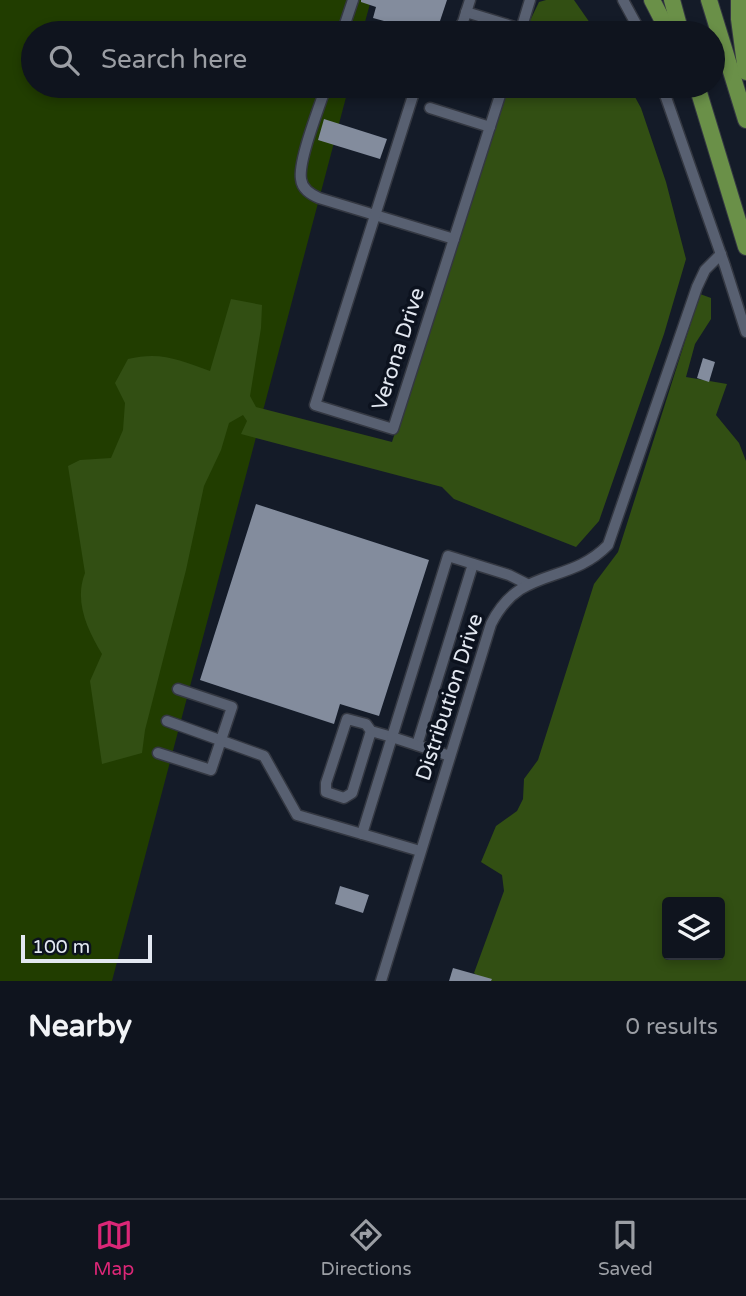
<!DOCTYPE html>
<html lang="en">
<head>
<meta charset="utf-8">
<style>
  :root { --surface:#0f141e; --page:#1d212b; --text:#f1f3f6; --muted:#9b9ea4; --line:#2f333c; --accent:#db2777 }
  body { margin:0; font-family:"Varela Round",sans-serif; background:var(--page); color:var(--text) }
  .controls { position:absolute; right:21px; bottom:21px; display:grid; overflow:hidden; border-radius:7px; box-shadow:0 4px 10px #0003 }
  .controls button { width:63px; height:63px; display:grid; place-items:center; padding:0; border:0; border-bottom:2px solid var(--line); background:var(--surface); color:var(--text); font:35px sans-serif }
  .scale { position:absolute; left:21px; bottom:18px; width:131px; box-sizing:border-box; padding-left:7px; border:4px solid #e3e8f1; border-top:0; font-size:19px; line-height:24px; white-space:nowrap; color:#e3e8f1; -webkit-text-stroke:5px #0c121e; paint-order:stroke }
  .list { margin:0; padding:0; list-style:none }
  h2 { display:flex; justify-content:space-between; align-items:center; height:91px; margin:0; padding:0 28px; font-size:30px }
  h2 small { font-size:23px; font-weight:400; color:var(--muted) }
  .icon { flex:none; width:38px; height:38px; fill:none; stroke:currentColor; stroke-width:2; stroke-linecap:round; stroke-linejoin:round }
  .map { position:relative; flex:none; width:746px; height:981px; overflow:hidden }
  .search { position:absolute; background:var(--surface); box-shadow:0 4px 10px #0003; left:21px; right:21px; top:21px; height:77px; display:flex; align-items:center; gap:18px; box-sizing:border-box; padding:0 24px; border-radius:38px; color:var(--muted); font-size:26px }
  .sheet { height:217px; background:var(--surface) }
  nav { display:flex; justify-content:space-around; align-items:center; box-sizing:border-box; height:98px; border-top:2px solid var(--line); background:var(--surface); font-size:19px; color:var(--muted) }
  nav a { display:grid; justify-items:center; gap:4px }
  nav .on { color:var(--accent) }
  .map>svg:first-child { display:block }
</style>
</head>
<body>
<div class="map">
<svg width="746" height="981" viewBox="0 0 746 981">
  <rect width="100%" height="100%" fill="#141b28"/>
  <polygon fill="#213d00" points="0,0 371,0 362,33 33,33 33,86 349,86 112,981 0,981"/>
  <g fill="#324f13" fill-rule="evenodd">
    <polygon points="546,0 574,0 597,33 524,33 539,2"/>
    <path d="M507,86H629L641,108L666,182L686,259L664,334L599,521L576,547L454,499L442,487L241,434L247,421L243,415L229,423L221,450L204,486L186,570L145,730L142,753L102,764L90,681L102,654C87,629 74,601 85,573L68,466L80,460L111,458L123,430L125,403L115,383L128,359C161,351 179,360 210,371L231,299L262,305L261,328L250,396L256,407L392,442Z"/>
    <path d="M700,294L711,298V319L695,344L686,377L727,384L716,415L739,443L746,461V981H482L474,973L504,891L502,875L481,862L496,826L517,811L523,799L524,779L538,760L594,584L618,552ZM667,902H720V955H667Z"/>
  </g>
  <g fill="#838c9d">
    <polygon points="361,0 447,0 436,33 424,25 405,33 395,33 395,24 373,18 376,7 361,2"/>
    <polygon points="324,119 387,139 380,159 318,140"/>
    <polygon points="703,358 715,362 709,382 697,378"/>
    <polygon points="256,504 429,560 379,716 340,704 334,724 200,680"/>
    <polygon points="340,886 369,895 363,913 335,904"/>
    <polygon points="453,968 492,979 491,981 449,981"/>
  </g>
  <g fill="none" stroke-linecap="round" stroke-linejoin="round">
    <g stroke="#343842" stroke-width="13">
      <g id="minor">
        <polyline points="623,0 641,33"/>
        <polyline points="466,12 521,29"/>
        <polyline points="461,26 483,33"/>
        <polyline points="342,33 353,0"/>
        <polyline points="456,33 463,22 470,0"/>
        <polyline points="520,33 530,0"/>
        <path d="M326,86C320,106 298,160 301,179C302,189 310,194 319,198L454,239"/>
        <polyline points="416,86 315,405 393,429 503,86"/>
        <polyline points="662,86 725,266 746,332"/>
        <polyline points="430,108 490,127"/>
        <polyline points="167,721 264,756 297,815 362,834"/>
        <polyline points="371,731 366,724 347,719 326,783 326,792 344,798 352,793 371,731 392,737 362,834 420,851"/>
        <polyline points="417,745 473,564"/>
        <polyline points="158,753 211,770 232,707 178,689"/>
        <polyline points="450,756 392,737 448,556 509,575 527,584"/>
        <path d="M381,981L491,624C520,565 568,586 608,545L697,287L705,270L721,254"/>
      </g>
    </g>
    <g stroke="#343842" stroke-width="18">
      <g id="highway">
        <polyline points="652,0 669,33"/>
        <polyline points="672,0 681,33"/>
        <polyline points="709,0 746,120"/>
        <polyline points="739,0 739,19 746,72"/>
        <polyline points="697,86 746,247"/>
      </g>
    </g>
    <use href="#minor" stroke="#586071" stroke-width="10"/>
    <use href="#highway" stroke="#6a9048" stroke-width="16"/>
  </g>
  <g text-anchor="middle" stroke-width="7" stroke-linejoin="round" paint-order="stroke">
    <g font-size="21" fill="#e3e8f1" stroke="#0c121e">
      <text transform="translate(398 349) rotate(-72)" y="7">Verona Drive</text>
      <text transform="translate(449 697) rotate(-72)" y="7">Distribution Drive</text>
    </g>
  </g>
</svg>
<div class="controls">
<button><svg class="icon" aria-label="layers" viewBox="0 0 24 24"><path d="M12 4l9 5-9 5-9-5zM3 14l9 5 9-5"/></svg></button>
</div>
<div class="scale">100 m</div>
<div class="search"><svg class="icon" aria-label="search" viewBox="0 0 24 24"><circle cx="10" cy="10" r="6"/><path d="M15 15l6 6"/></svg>Search here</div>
</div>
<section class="sheet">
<h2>Nearby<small>0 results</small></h2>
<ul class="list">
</ul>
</section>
<nav>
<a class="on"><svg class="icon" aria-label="map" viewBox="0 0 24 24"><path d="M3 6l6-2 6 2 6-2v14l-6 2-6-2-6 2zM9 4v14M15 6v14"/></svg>Map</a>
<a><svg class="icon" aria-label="directions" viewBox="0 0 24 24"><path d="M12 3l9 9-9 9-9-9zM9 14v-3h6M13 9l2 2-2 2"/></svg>Directions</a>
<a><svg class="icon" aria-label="saved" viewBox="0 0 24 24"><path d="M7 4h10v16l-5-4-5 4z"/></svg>Saved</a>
</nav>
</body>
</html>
